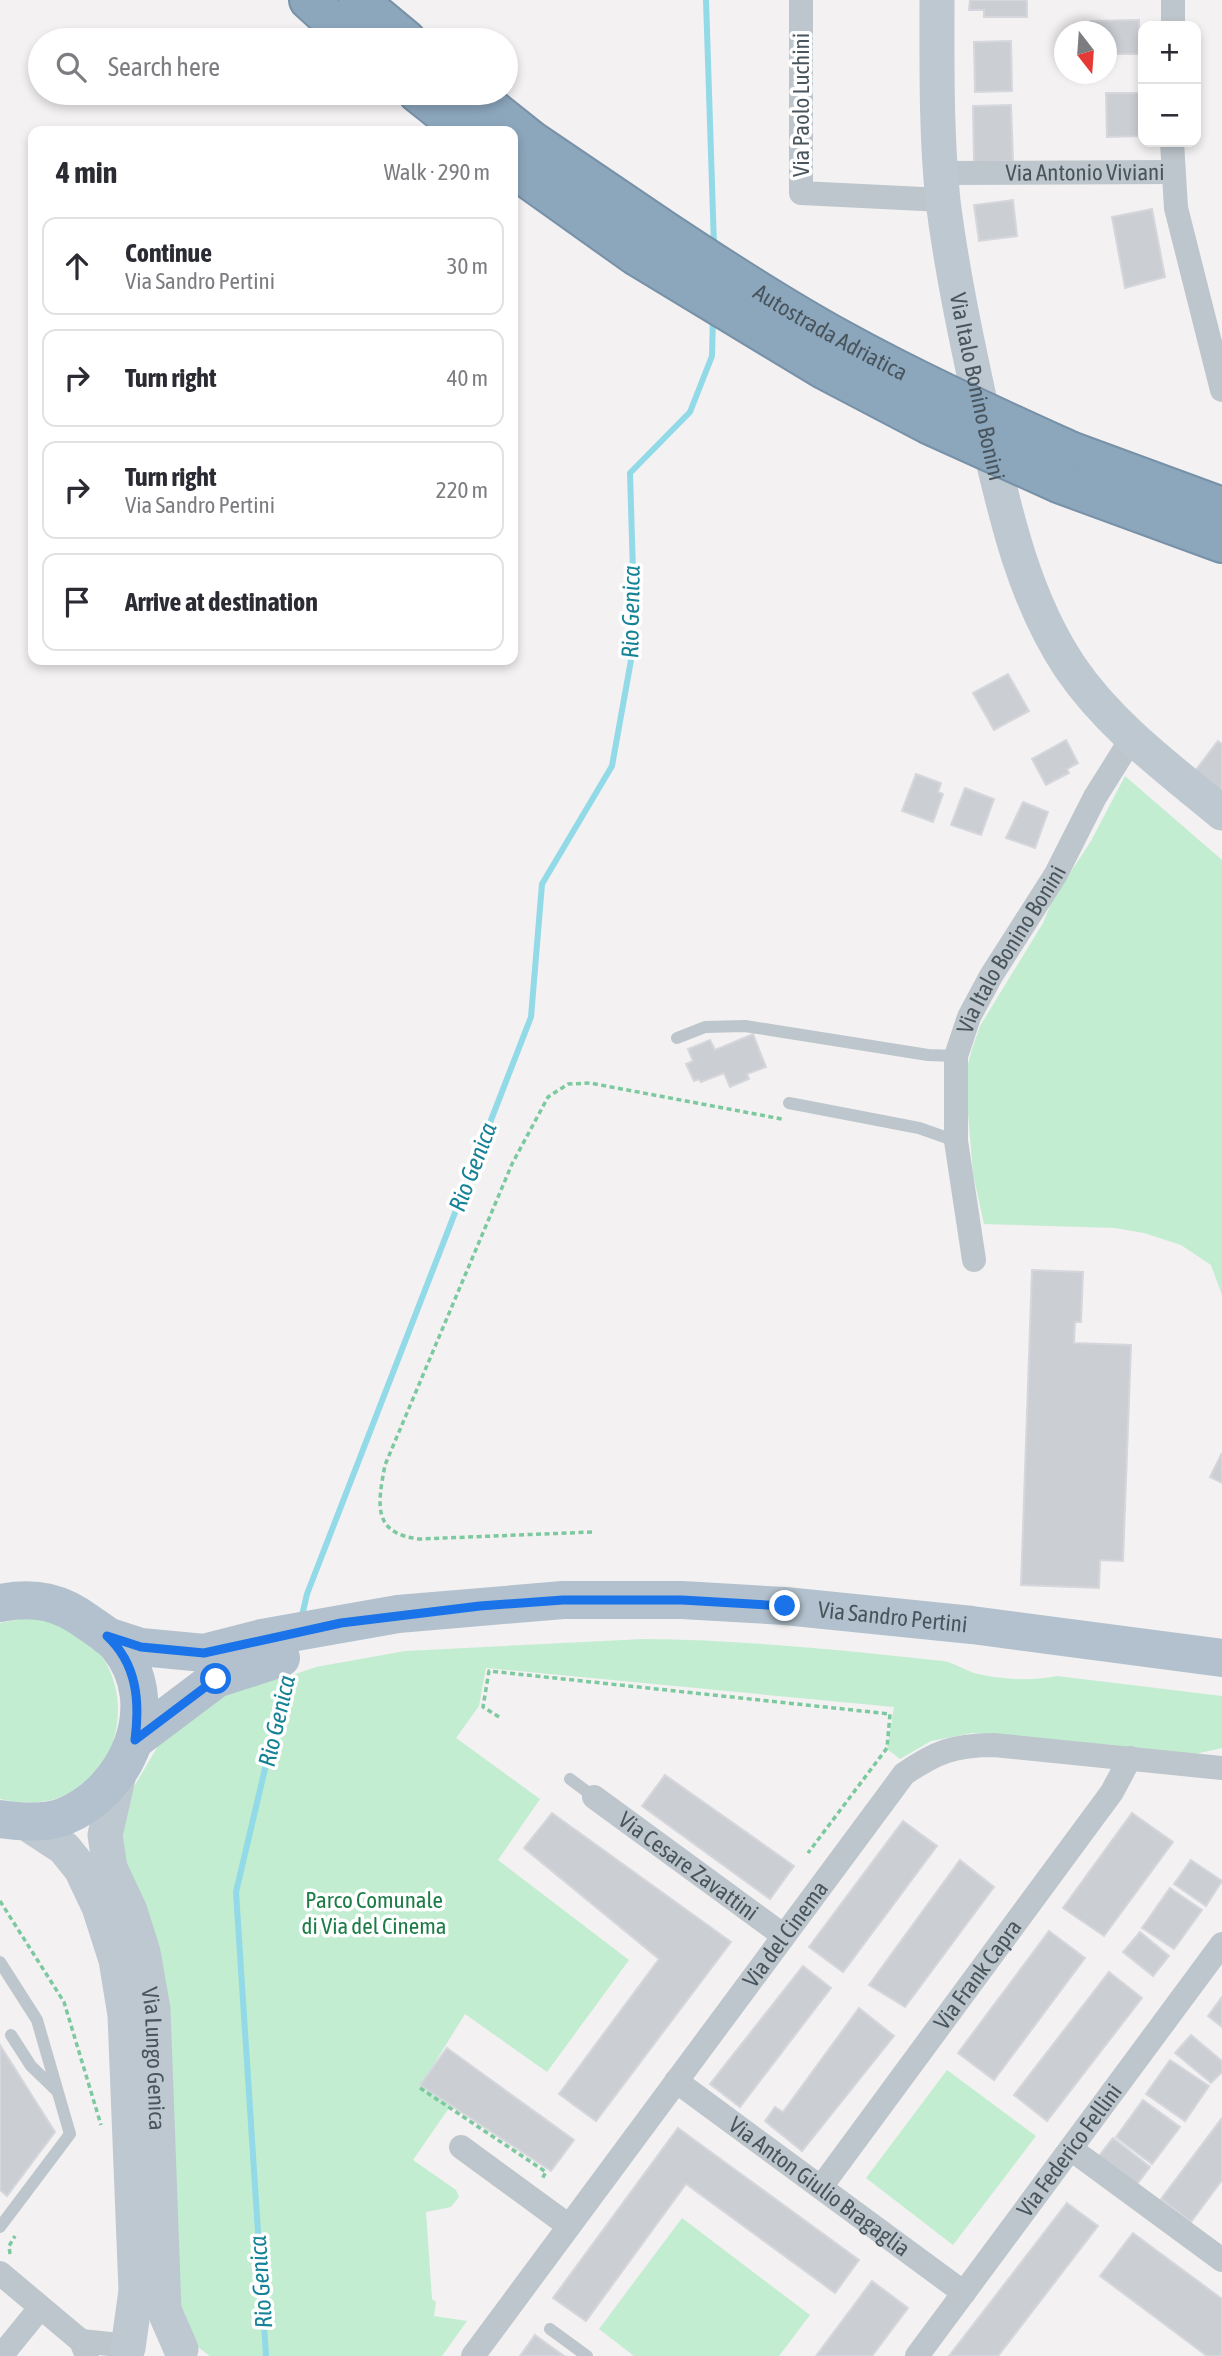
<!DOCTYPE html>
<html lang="en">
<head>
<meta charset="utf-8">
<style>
  :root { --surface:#fff; --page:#f2f2f3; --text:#2b2b33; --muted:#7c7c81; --line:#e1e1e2 }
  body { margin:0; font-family:"Asap Condensed",sans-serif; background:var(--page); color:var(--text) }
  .controls { position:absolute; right:21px; top:21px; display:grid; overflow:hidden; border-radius:14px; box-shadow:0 4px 10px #0003 }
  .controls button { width:63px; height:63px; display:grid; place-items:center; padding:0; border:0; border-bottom:2px solid var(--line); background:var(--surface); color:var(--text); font:35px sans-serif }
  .compass { position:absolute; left:1054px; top:21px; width:63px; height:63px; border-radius:50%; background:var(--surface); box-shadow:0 4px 10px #0003; rotate:163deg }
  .stop { position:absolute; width:21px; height:21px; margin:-16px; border:5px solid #1a73e8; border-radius:50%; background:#fff }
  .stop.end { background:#1a73e8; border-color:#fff; box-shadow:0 2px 7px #0008 }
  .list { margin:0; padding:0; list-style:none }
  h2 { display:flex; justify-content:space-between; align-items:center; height:91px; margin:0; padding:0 28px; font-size:30px }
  h2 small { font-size:23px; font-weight:400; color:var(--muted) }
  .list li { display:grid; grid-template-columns:46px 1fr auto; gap:21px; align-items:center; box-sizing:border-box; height:98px; margin:0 14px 14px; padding:0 14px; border:2px solid var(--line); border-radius:14px }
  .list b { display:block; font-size:26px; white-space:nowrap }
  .list p { margin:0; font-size:23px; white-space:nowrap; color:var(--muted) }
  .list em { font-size:23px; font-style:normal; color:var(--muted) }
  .icon { flex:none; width:38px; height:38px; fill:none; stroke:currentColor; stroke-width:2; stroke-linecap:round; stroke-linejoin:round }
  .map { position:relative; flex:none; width:1222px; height:2356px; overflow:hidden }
  .search { position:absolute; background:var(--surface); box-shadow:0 4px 10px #0003; left:28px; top:28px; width:490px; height:77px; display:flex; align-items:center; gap:18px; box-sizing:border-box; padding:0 24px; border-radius:38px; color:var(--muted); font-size:26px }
  .panel { position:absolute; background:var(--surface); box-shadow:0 4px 10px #0003; left:28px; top:126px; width:490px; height:539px; border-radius:14px }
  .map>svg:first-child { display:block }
</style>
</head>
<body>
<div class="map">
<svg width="1222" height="2356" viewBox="0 0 1222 2356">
  <rect width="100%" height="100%" fill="#f3f1f1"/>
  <g fill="#c2edd1">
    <polygon points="1125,776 1222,860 1222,1295 1211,1265 1181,1245 1144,1233 1115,1228 984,1224 973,1174 965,1077 971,1052 980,1026 1043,923 1053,899 1091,841"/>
    <path d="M25,1618C163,1622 141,1832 0,1799V1623Z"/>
    <path d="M644,1639C744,1640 843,1650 943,1661C956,1663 965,1671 978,1674C1005,1680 1030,1681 1057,1676L1222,1696V1748L1195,1754L972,1733L931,1741L900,1759L887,1749L894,1707L486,1668L479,1706L456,1738L540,1799L498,1860L629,1960L547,2072L465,2014L421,2085L451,2105L413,2160L456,2190L459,2197L451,2207L426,2212L432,2299L436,2302L434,2316L467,2321L442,2356H210L198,2347L177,2308L121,1858L122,1807L158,1746L183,1719L249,1682L287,1677L316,1667L405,1651Z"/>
    <polygon points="947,2070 1036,2136 953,2245 866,2178"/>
    <polygon points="682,2218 810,2315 779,2356 634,2356 599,2329"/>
  </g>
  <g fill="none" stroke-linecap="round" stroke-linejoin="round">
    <g stroke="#92dae7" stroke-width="6">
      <polyline points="706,0 714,246"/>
      <polyline points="301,1620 307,1594 531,1017 542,884 612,766 635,638 630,473 690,412 712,356 713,317"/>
      <polyline points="266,2356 236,1892 288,1671"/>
    </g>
  </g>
  <g fill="#cbced3" stroke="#d5d7dc" stroke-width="2">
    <polygon points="970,0 1027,0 1027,17 984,17 984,10 969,10"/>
    <polygon points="1139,20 1139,54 1108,54 1106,63 1106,32 1091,32 1091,21"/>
    <polygon points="1011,41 1012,91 975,92 974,42"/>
    <polygon points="1106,93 1141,93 1143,136 1107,137"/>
    <polygon points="1011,105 1013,161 974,162 973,106"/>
    <polygon points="1013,200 1017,236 979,241 974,205"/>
    <polygon points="1152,209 1165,277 1125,288 1112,217"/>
    <polygon points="1008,674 1029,711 994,730 973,693"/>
    <polygon points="1066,740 1078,763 1067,769 1069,773 1046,785 1032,759"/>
    <polygon points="1218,741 1222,744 1222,798 1192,775"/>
    <polygon points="916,774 941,783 938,792 943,794 933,822 902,811"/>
    <polygon points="965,788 994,799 981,835 951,825"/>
    <polygon points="1023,802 1048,812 1035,848 1006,838"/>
    <polygon points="753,1034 766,1067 747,1074 749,1079 730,1087 724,1073 701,1082 699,1079 694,1081 686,1064 693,1061 688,1049 710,1040 715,1050"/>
    <polygon points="1032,1270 1083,1272 1081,1322 1075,1322 1074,1343 1131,1345 1123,1561 1100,1560 1099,1588 1021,1585"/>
    <polygon points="1222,1453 1222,1483 1210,1477"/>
    <polygon points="665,1775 794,1866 770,1899 642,1806"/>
    <polygon points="552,1813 731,1942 596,2121 559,2094 659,1959 524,1848"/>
    <polygon points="1132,1813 1173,1842 1104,1936 1063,1908"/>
    <polygon points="903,1821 937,1846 843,1972 809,1947"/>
    <polygon points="960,1860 994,1887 905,2007 869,1985"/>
    <polygon points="1191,1860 1222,1881 1206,1906 1174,1884"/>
    <polygon points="1170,1888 1202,1910 1174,1949 1142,1928"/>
    <polygon points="1049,1931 1085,1958 994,2080 958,2053"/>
    <polygon points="1140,1932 1169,1956 1153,1976 1123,1952"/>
    <polygon points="803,1966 831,1988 740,2107 710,2084"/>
    <polygon points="1109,1972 1142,1998 1047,2121 1014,2095"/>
    <polygon points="1222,1997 1222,2027 1208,2016"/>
    <polygon points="859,2008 894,2036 802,2151 765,2121 775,2107 783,2112"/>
    <polygon points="1191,2035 1222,2061 1222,2072 1211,2083 1175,2053"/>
    <polygon points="0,2045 55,2132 7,2196 0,2190"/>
    <polygon points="447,2048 574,2140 551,2171 420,2085"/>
    <polygon points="1170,2060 1209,2086 1185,2121 1146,2094"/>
    <polygon points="1143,2100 1180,2127 1152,2164 1116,2137"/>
    <polygon points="1222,2118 1222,2180 1191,2222 1161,2199"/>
    <polygon points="678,2128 859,2260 835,2293 686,2184 586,2321 553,2298"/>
    <polygon points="1113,2138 1150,2167 1137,2184 1099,2156"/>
    <polygon points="1067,2203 1098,2226 998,2356 949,2356"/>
    <polygon points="1133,2233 1222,2299 1222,2356 1207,2356 1100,2276"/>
    <polygon points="872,2281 908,2308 872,2356 816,2356"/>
    <polygon points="535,2335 564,2356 520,2356"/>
  </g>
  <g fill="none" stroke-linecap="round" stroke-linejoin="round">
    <g stroke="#7791a8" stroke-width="42">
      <g id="highway">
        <polyline points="309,0 353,40"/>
        <polyline points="358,0 406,40"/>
        <polyline points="418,93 466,131"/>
        <polyline points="472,93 532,141 656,225"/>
        <polyline points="513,168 635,255"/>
        <polyline points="1070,451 1222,507"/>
        <polyline points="1061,484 1222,543"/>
      </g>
    </g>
    <g stroke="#7cc99f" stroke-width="3.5" stroke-dasharray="5 3.5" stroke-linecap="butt">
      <path d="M592,1532L420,1539C371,1534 378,1503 385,1465L512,1164L548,1097L568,1084L590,1083L782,1119"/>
      <polyline points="499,1717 483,1707 489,1671 890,1714 887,1748 808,1853"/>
      <polyline points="0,1901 64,2002 101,2125"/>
      <polyline points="420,2088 546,2172 542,2179"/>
      <polyline points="10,2254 9,2246 15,2236"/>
    </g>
    <g stroke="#bdc6cc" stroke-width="12">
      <polyline points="677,1038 705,1027 745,1026 928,1055 956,1056"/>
      <polyline points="789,1103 919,1128 956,1141"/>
      <polyline points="570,1779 594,1797"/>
      <polyline points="0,1962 37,2020 70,2134 0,2227"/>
      <polyline points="11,2035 31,2066 57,2091"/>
      <polyline points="550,2329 587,2356"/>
    </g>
    <g stroke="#bdc6cc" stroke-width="24">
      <polyline points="801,0 801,193 943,200"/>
      <polyline points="1173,26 1173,0"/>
      <polyline points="1172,142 1176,208 1222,390"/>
      <path id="s1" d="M941,173L1171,172"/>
      <path id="s2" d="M974,1260L956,1141V1056L969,1017L991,976L1056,874L1095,797L1132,738"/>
      <path id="s3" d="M594,1797L784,1936"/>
      <path id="s4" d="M676,2081L964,2293"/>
      <polyline points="461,2147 569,2226"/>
      <polyline points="1071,2149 1222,2260"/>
      <path id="s5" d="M821,2187L1112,1792L1130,1758"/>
      <polyline points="0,2273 81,2341 87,2356"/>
      <polyline points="81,2341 110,2344 124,2351"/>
      <polyline points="1,2356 40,2308"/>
      <path id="s6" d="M473,2356L904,1774C936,1752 954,1745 994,1745L1222,1768"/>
      <path id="s7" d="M917,2356L1222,1944"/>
    </g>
    <g stroke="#bec8d1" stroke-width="35">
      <path id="s8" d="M937,0C937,67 936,134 943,201C953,281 971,360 988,439C1006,517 1025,600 1070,667C1110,726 1168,768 1222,813"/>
      <path id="s9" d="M119,1774L105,1835L110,1868L130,1911L143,1952L153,2009L164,2310L181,2349"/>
      <polyline points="26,1823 64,1848 81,1869 99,1907 116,1960 125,2015 136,2291 128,2348"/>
    </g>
    <g stroke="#b2c1cd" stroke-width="38">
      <path d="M0,1603C36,1596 61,1602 89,1623C99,1630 111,1637 118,1646C166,1705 127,1792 63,1817C43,1824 20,1822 0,1819"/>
      <path id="s10" d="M107,1636L141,1647L204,1653L262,1638L398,1614L563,1600H682L785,1606L972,1625L1222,1658"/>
      <polyline points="135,1740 216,1679 281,1658"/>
    </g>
    <use href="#highway" stroke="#8ca6bc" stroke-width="38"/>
    <g stroke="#7791a8" stroke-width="42" stroke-linecap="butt">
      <g id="highway-bridge">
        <path id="s11" d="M656,225C716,265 777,305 841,340C915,381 993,416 1070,451"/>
        <polyline points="635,255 825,370 928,424 1061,484"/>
      </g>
    </g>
    <use href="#highway-bridge" stroke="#8ca6bc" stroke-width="38"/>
  </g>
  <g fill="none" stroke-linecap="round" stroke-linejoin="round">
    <path stroke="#1a73e8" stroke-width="9" d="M216,1679L135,1740C140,1701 137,1664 107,1636L141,1647L204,1653L341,1623L480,1606L563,1600H682L785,1606"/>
  </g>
  <g text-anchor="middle" stroke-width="7" stroke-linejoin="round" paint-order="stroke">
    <g font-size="23" fill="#49555d" stroke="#fff">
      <text transform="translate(801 105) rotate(-90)" y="8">Via Paolo Luchini</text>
      <text dy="8" stroke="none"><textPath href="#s1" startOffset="144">Via Antonio Viviani</textPath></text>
      <text dy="8" stroke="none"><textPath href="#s11" startOffset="205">Autostrada Adriatica</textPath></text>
      <text dy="8" stroke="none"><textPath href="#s8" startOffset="390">Via Italo Bonino Bonini</textPath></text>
      <text dy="8" stroke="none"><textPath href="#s2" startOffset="326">Via Italo Bonino Bonini</textPath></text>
      <text dy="8" stroke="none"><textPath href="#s10" startOffset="793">Via Sandro Pertini</textPath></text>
      <text dy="8" stroke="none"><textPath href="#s3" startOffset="117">Via Cesare Zavattini</textPath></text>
      <text dy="8" stroke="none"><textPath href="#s6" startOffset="525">Via del Cinema</textPath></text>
      <text dy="8" stroke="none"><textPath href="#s5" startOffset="264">Via Frank Capra</textPath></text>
      <text dy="8" stroke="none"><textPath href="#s9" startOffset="294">Via Lungo Genica</textPath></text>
      <text dy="8" stroke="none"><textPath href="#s7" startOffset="256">Via Federico Fellini</textPath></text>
      <text dy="8" stroke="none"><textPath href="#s4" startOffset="178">Via Anton Giulio Bragaglia</textPath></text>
    </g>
    <g font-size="23" fill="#1d7c47" stroke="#fff">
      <text x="374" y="1908">Parco Comunale<tspan x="374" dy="26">di Via del Cinema</tspan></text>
    </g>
    <g font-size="24" font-style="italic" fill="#158296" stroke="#fff">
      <text transform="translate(631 612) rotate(-89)" y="8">Rio Genica</text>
      <text transform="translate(473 1167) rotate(-69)" y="8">Rio Genica</text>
      <text transform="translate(277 1721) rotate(-77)" y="8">Rio Genica</text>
      <text transform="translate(261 2282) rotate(-94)" y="8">Rio Genica</text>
    </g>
  </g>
</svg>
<div class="controls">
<button>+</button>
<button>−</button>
</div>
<svg class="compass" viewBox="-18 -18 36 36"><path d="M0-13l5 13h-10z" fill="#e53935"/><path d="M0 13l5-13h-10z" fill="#7c7c81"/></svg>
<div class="stop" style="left:216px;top:1679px"></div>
<div class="stop end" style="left:785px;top:1606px"></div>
<div class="search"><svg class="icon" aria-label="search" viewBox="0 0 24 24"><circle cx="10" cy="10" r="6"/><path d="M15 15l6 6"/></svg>Search here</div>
<section class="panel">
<h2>4 min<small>Walk · 290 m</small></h2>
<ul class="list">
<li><svg class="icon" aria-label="ahead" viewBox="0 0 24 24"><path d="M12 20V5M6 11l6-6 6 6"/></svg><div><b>Continue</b><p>Via Sandro Pertini</p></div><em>30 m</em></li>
<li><svg class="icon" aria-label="right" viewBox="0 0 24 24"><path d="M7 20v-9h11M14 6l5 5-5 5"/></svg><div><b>Turn right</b></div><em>40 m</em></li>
<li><svg class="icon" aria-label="right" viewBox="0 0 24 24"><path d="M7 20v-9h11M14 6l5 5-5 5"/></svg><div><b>Turn right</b><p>Via Sandro Pertini</p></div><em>220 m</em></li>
<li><svg class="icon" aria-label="arrive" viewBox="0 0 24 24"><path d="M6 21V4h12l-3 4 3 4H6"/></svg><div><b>Arrive at destination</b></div></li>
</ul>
</section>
</div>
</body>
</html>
